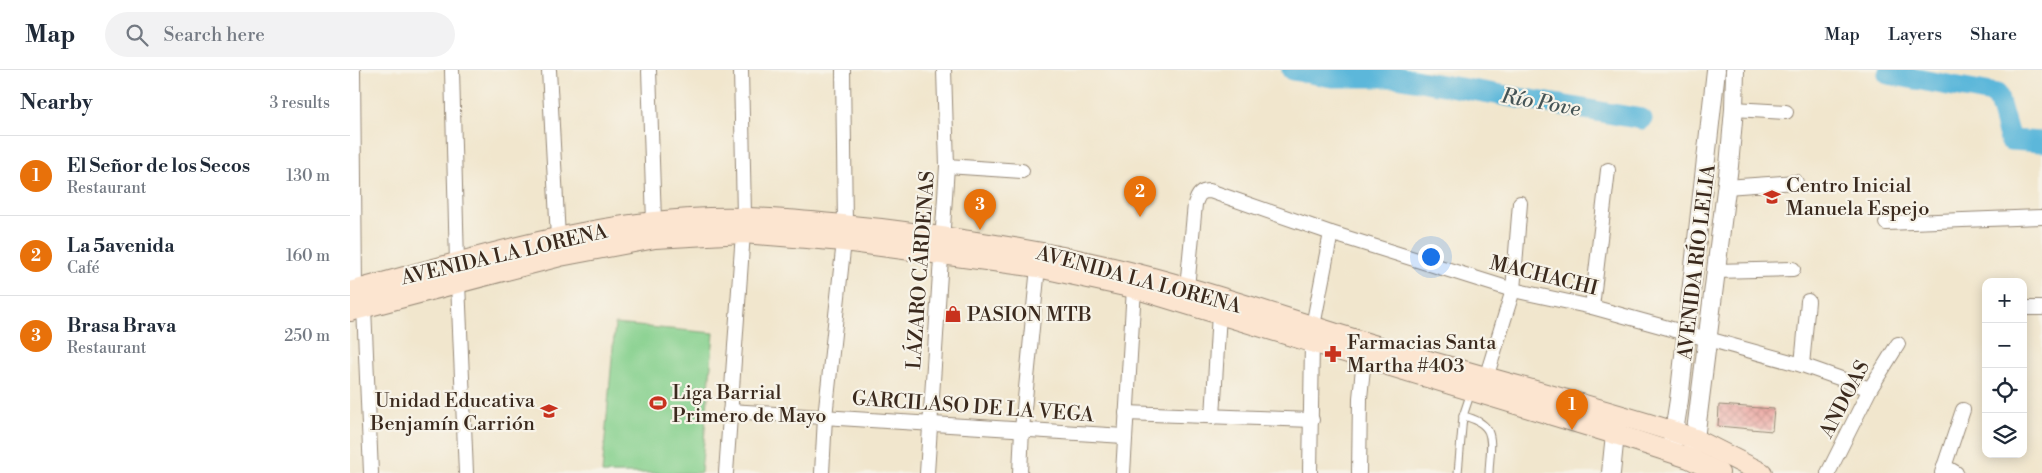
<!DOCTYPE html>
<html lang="en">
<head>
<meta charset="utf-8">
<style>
  :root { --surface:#fff; --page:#f2f2f3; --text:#1f2937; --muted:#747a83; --line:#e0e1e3; --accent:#d93025 }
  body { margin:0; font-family:"Libre Bodoni",serif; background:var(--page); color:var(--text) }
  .controls { position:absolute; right:15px; bottom:15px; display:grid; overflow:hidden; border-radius:10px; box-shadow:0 2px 12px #0003 }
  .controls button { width:45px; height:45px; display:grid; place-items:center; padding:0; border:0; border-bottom:1px solid var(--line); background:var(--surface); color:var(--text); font:25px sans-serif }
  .you { position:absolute; left:1080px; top:186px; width:18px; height:18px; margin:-12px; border:4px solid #fff; border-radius:50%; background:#1a73e8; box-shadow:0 0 0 8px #1a73e833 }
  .badge { display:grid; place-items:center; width:32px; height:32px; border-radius:50%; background:var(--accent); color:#fff; font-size:16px; font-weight:700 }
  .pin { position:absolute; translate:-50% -41px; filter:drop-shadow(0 1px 2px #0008) }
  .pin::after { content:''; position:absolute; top:26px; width:18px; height:15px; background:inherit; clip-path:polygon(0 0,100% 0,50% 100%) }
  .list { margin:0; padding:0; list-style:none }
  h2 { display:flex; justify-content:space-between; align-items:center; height:65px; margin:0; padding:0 20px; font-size:21px }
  h2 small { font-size:16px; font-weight:400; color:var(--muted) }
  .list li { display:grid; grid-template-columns:32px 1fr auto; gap:15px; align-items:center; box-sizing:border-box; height:80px; padding:0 20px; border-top:1px solid var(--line) }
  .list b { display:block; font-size:19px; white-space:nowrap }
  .list p { margin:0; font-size:16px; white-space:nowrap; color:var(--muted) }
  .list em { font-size:16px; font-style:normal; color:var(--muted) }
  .icon { flex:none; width:28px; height:28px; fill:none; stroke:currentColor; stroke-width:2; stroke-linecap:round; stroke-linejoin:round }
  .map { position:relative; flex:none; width:1692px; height:403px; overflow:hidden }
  header { display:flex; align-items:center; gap:30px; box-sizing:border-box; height:70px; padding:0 25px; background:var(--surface); border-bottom:1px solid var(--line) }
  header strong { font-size:24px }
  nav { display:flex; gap:28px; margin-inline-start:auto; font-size:18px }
  .search { width:350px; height:45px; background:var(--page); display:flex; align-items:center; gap:12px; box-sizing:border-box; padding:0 18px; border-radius:28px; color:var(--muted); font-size:19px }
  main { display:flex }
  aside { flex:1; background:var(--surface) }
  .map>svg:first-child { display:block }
</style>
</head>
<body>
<header>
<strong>Map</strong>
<div class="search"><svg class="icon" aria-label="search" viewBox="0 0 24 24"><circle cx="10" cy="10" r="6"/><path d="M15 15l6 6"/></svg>Search here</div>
<nav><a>Map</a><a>Layers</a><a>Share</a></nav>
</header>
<main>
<aside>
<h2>Nearby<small>3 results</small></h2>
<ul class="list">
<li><span class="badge" style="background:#e8710a">1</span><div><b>El Señor de los Secos</b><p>Restaurant</p></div><em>130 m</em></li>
<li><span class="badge" style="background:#e8710a">2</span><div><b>La 5avenida</b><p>Café</p></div><em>160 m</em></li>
<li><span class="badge" style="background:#e8710a">3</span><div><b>Brasa Brava</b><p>Restaurant</p></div><em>250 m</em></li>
</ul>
</aside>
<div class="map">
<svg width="1692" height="403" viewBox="0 0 1692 403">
  <defs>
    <pattern id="building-cross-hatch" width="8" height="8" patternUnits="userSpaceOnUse" patternTransform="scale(1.25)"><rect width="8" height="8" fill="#eba09c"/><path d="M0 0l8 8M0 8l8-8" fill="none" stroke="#c0837f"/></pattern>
  </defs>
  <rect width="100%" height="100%" fill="#f7f3e8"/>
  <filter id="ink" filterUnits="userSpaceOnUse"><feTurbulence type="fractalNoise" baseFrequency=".02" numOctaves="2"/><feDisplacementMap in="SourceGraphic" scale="10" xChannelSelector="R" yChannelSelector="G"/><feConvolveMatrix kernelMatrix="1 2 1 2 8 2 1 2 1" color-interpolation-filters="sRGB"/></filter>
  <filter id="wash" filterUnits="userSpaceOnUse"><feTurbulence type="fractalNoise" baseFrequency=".0096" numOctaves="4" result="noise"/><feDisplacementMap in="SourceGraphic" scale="20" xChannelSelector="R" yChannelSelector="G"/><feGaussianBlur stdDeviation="1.12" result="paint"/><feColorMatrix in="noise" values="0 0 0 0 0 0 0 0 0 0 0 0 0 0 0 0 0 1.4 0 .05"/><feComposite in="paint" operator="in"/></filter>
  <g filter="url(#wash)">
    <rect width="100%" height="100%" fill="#f1e6cd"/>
    <polygon fill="#85d08d" stroke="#607d56" points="265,254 364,263 351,403 252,403"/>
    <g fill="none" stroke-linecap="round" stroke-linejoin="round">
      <g stroke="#5cb7da" stroke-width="21">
        <polyline points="942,0 982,7 1046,7 1292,49"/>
        <polyline points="1538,4 1647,24 1660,70 1692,72"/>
      </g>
    </g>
    <g id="blocks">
      <polygon fill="url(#building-cross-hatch)" points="1369,335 1424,339 1422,361 1368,356"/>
    </g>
  </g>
  <g filter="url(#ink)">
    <use href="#blocks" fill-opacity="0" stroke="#968876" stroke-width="1"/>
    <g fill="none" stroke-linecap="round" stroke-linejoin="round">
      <g stroke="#968876" stroke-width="9">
        <g id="service">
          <path d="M1113,346C1149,354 1140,373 1139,403"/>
          <polyline points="1108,403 1113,346 1121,322"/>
        </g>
      </g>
      <g stroke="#968876" stroke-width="16">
        <g id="minor">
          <polyline points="3,0 5,221"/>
          <polyline points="102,0 107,193"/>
          <polyline points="199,0 208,168"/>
          <polyline points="299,0 304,152"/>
          <polyline points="391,0 394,146"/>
          <polyline points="493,0 495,155"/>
          <polyline points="1384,39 1436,42"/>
          <polyline points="597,96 672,101"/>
          <polyline points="1376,117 1446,112"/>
          <polyline points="1536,153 1692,147"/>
          <polyline points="1365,201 1443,199"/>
          <polyline points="108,213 116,403"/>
          <path d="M837,218L845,134C848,125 850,121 860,121L981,163L1163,220L1242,237L1336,263L1452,295L1520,319"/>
          <polyline points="14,237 21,403"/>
          <polyline points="1242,237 1258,100"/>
          <polyline points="1673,238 1692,238"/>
          <polyline points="963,256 981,163"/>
          <polyline points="1452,295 1458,231"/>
          <polyline points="1136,308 1163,220 1170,133"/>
          <polyline points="380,341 774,366"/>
          <polyline points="776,343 962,350"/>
          <polyline points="863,347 869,243"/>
          <polyline points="1594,396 1606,403"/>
          <polyline points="376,403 393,163"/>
          <polyline points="472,403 475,347 494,171"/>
          <polyline points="577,403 597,96 594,0"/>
          <polyline points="670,403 672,359 688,197"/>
          <polyline points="773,403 784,218"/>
          <polyline points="960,403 962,272"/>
          <polyline points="1009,403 1010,328 1014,288"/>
          <polyline points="1478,403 1520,319 1548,274"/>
          <polyline points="1592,403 1613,340"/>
        </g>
      </g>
      <g stroke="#968876" stroke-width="20">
        <g id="tertiary">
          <polyline points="1322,374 1329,330 1366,0"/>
          <polyline points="1341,381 1345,369 1379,96 1384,39 1385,0"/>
          <polyline points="1261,403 1265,364 1268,352"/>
        </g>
      </g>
      <g stroke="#968876" stroke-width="22">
        <g id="secondary">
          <path d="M0,222C112,192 224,156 340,149C404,145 468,152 531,159C617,170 703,182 787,204C855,221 922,244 990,265C1101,299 1214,327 1325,362L1345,369L1412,403"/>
          <polyline points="0,241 210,186 305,168 393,163 494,171 688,197 784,218 1265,364 1339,388 1369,403"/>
        </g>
      </g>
      <use href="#service" stroke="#fff" stroke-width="7"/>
      <use href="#minor" stroke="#fff" stroke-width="14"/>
      <use href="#tertiary" stroke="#fff" stroke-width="18"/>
      <use href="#secondary" stroke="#fce5d0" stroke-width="20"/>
    </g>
  </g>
  <defs>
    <g id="school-bare" transform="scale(1.35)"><path d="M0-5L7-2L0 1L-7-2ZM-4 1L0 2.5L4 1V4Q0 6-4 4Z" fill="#c8321e" stroke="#f7f3e8" stroke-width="2.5" paint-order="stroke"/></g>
    <g id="shop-bare" transform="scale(1.35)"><path d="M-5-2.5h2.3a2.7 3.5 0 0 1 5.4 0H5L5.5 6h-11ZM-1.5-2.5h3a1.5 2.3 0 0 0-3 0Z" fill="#c8321e" stroke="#f7f3e8" stroke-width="2.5" paint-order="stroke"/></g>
    <g id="pharmacy-bare" transform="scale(1.35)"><path d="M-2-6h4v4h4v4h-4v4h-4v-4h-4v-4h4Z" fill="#c8321e" stroke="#f7f3e8" stroke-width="2.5" paint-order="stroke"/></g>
    <g id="stadium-bare" transform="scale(1.35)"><path d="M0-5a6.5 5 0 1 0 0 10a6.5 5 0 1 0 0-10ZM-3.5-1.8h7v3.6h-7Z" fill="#c8321e" stroke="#f7f3e8" stroke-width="2.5" paint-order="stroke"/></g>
  </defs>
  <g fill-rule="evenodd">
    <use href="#school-bare" x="1422" y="127"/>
    <use href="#shop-bare" x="603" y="244"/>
    <use href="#pharmacy-bare" x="983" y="284"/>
    <use href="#stadium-bare" x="308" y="333"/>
    <use href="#school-bare" x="199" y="341"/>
  </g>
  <g text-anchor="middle" stroke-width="4.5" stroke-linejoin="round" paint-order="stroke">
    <g font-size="20" fill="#3b2a1e" stroke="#f7f3e8" text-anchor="start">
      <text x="1436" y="122">Centro Inicial<tspan x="1436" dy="23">Manuela Espejo</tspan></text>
      <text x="617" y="251">PASION MTB</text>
      <text x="997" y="279">Farmacias Santa<tspan x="997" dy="23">Martha #403</tspan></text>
      <text x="322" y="329">Liga Barrial<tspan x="322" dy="23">Primero de Mayo</tspan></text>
      <text x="185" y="337" text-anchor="end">Unidad Educativa<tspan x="185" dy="23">Benjamín Carrión</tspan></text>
    </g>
    <g font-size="20" fill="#3b2a1e" stroke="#f7f3e8">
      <text transform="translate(154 184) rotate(-13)" y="7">AVENIDA LA LORENA</text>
      <text transform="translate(1346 192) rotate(-83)" y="7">AVENIDA RÍO LELIA</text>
      <text transform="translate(570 200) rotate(-86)" y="7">LÁZARO CÁRDENAS</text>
      <text transform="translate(1194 205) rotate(14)" y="7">MACHACHI</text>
      <text transform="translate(789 209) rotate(15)" y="7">AVENIDA LA LORENA</text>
      <text transform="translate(1494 329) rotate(-62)" y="7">ANDOAS</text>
      <text transform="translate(623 336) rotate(4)" y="7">GARCILASO DE LA VEGA</text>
    </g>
    <g font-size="21" font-style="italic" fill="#455456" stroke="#f7f3e8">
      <text transform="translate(1191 32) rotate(10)" y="7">Río Pove</text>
    </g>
  </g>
</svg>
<div class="controls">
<button>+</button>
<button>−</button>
<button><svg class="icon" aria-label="locate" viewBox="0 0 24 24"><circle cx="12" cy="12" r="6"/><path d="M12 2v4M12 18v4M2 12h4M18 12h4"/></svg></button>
<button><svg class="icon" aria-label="layers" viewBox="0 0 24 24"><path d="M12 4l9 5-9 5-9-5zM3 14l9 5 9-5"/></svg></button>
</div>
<div class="you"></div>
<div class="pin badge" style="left:1222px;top:360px;background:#e8710a">1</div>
<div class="pin badge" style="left:790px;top:147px;background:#e8710a">2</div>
<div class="pin badge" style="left:630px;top:160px;background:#e8710a">3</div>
</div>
</main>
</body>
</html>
